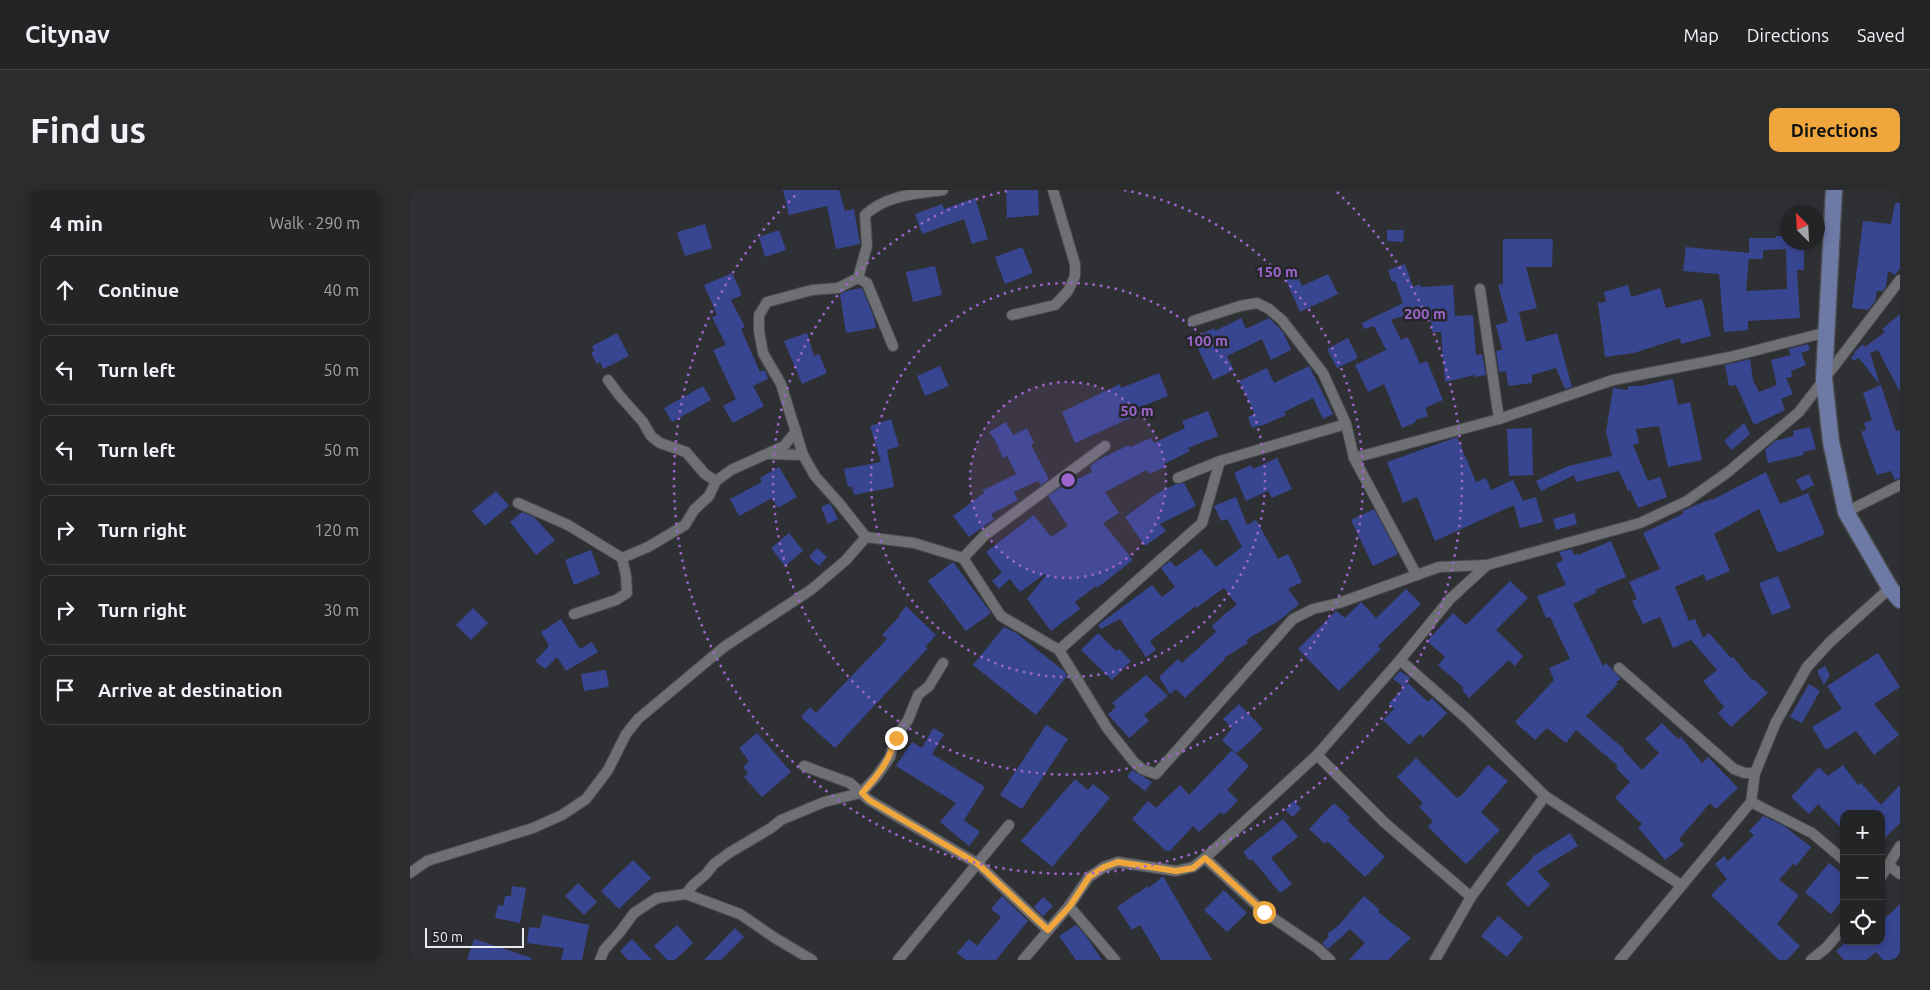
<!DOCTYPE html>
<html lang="en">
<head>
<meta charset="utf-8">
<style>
  :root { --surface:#232426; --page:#2b2c2e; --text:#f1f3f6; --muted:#a3a4a7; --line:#404143; --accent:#efa73d }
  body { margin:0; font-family:Ubuntu,sans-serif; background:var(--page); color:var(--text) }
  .controls { position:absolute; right:15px; bottom:15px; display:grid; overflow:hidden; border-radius:10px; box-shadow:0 2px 8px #0003 }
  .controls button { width:45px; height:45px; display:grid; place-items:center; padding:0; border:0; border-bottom:1px solid var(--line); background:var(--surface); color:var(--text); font:25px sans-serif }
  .compass { position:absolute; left:1370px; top:15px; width:45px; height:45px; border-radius:50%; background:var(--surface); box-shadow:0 2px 8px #0003; rotate:336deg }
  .scale { position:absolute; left:15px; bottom:12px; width:99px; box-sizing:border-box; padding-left:5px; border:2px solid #eaebed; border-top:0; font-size:14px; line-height:18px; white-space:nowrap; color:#eaebed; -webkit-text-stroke:4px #252629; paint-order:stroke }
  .stop { position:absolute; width:15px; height:15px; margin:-11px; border:4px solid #efa73d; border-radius:50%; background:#fff }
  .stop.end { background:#efa73d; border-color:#fff; box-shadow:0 1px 5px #0008 }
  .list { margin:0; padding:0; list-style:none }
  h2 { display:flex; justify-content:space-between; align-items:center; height:65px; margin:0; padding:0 20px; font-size:21px }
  h2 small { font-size:16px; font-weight:400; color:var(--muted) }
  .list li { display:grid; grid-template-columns:32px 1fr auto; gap:15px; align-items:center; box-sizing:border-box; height:70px; margin:0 10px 10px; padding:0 10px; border:1px solid var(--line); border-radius:10px }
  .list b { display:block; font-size:19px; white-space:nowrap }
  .list em { font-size:16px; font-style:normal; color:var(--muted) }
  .icon { flex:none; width:28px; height:28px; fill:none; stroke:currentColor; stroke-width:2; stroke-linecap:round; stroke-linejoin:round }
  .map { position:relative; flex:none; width:1490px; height:770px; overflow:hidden; border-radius:10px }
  header { display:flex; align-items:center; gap:30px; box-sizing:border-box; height:70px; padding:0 25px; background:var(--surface); border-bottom:1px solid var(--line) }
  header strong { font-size:24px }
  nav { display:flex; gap:28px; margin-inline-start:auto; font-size:18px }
  .intro { display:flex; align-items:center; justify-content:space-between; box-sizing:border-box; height:120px; padding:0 30px }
  h1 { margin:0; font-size:35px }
  .button { padding:12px 22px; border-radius:10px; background:var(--accent); color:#111; font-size:18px; font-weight:700 }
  main { display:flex; gap:30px; padding:0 30px }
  aside { flex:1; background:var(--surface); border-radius:10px; box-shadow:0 2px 8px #0003 }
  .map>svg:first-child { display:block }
</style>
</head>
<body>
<header>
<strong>Citynav</strong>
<nav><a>Map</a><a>Directions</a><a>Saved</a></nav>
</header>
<div class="intro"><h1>Find us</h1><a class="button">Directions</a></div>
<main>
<aside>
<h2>4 min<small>Walk · 290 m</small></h2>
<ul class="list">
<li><svg class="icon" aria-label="ahead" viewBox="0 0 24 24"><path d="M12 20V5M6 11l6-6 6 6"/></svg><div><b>Continue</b></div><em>40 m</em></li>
<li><svg class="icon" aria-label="left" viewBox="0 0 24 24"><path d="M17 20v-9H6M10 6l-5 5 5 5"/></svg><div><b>Turn left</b></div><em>50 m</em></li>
<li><svg class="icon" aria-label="left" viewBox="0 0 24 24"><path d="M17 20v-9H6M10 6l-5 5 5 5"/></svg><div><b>Turn left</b></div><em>50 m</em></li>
<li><svg class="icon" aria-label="right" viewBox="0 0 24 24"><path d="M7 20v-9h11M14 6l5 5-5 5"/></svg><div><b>Turn right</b></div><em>120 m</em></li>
<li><svg class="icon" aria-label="right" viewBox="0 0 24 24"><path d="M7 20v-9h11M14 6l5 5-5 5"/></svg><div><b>Turn right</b></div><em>30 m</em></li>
<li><svg class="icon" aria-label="arrive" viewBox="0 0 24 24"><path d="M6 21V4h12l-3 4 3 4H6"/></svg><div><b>Arrive at destination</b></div></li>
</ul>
</aside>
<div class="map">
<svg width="1490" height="770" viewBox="0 0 1490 770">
  <rect width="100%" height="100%" fill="#2f3033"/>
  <g fill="#384691" fill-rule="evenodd">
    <polygon points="373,0 429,0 435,21 444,19 450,54 426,59 417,16 379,25"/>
    <polygon points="596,0 628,0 629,25 597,28"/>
    <polygon points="565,8 578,49 562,54 554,29 512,44 505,24 532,14 534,19"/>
    <polygon points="1485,13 1490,13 1490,78 1485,85 1478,81 1476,97 1473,101 1467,101 1465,111 1458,120 1442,118 1453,31 1481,34"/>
    <polygon points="295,34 302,58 275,66 267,42"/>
    <polygon points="369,40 376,60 355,67 349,47"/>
    <polygon points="977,40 994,40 993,52 977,51"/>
    <path d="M1366,46H1378V52H1394V80H1387L1390,128L1338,131V140L1314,142L1309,84L1273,81L1276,57L1339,63V48H1366ZM1376,59L1377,99L1336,101L1339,67V69H1353V60Z"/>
    <polygon points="1093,49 1143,49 1142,77 1116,77 1127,118 1109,122 1116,152 1147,143 1162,197 1155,199 1146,178 1122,185 1122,193 1098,196 1096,181 1089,182 1086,161 1092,160 1086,135 1098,132 1088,95 1093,94"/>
    <polygon points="612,57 623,83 595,94 585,67"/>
    <polygon points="995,74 1003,97 1010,94 1011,97 1043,95 1045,126 1063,125 1066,165 1072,164 1076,185 1065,187 1065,185 1035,192 1031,142 1022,142 1020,117 981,130 991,150 998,147 1010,174 1017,171 1033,210 1015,218 1018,226 1005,230 1006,232 992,238 974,194 958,202 945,175 976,160 964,136 954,139 952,133 993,113 985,91 982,92 978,80"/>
    <polygon points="525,76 532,105 503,112 496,82"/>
    <polygon points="885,81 892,96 918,84 928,104 890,122 874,86"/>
    <polygon points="322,83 332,105 321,110 335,137 331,139 350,182 355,180 358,189 343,196 354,216 323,233 313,216 326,209 303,160 316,155 302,127 307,125 294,95"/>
    <polygon points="1218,95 1221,107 1250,98 1256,118 1292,109 1301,146 1271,154 1270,148 1224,163 1195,167 1188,113 1196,112 1194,102"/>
    <polygon points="452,98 464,128 466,138 436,143 430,104 440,100"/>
    <polygon points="1490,124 1490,202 1468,160 1460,163 1470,195 1449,168 1443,171 1441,167 1445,164 1444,162 1453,154 1455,157 1475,142 1472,139"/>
    <polygon points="831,128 836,139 859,128 873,142 881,160 861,170 852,149 817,166 824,180 803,190 783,148 804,138 805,141"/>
    <polygon points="207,143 219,166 193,179 190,172 187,174 181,163 184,161 182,156"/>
    <polygon points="397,143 404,166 409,164 417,183 392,194 374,151"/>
    <polygon points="938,148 948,168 927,178 917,159"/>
    <polygon points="1398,154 1400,160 1391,163 1396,175 1381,181 1382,187 1376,188 1383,204 1371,209 1375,220 1344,235 1326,195 1319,196 1315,175 1340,169 1343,190 1349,202 1367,195 1361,170 1381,165 1378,159"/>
    <polygon points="530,176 539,196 515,206 507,186"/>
    <polygon points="899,176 923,224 913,229 903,208 874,222 876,225 851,236 851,235 842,238 838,227 845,224 829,191 857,178 864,193"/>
    <polygon points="749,183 758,206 722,220 725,226 665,253 652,222 710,194 711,198"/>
    <polygon points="1263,189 1268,215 1280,212 1292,270 1258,277 1249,236 1226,239 1229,253 1223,255 1238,291 1250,287 1257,307 1228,318 1220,300 1218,301 1209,281 1166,292 1164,285 1131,301 1126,291 1158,276 1202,266 1196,242 1203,198 1218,200 1218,196 1231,196"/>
    <polygon points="1471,195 1486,241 1490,240 1490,288 1485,290 1481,281 1467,285 1451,242 1456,240 1454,233 1462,230 1453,203"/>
    <polygon points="293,196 301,210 262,232 254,218"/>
    <polygon points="798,221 808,246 778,258 780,261 754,274 755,277 739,284 737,280 695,302 709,323 693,333 723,370 687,398 686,396 665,412 670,419 641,441 617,409 636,385 635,384 610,402 600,389 589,399 582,391 592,383 576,362 624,325 641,347 658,336 638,306 650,298 682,282 680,276 688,270 719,255 720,257 741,248 744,253 775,238 772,231"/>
    <polygon points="481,229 489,256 477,260 484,297 444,305 442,296 438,297 434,279 471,272 460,236"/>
    <polygon points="596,232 603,245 617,238 624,253 621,255 639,289 631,295 628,291 604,302 608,310 581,324 584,329 559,347 543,326 574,303 573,300 606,284 597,266 593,268 585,250 579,242"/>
    <polygon points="1334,233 1340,244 1322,260 1314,251"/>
    <polygon points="1400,237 1406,259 1393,262 1394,265 1358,273 1355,260 1365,251 1384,246 1383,241"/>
    <polygon points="1122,238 1123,285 1099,286 1097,239"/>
    <polygon points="1047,247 1066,292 1076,288 1081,300 1103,290 1113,311 1126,307 1133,332 1110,338 1104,315 1025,351 1007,307 993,313 977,272"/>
    <polygon points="867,268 882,299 862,308 858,301 836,311 824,283 841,275 843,279"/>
    <polygon points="369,277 387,307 368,318 362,308 329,326 320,309 352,292 350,288"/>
    <polygon points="1356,282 1370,314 1398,303 1415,344 1368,363 1349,319 1304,344 1320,381 1296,391 1294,384 1265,397 1279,431 1285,429 1293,448 1299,443 1321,468 1323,467 1342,490 1344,489 1358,503 1321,537 1308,523 1314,517 1293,491 1307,480 1281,450 1263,458 1250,427 1233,434 1222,411 1227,409 1219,392 1250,379 1233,343 1273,324 1272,321 1301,309 1302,310"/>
    <polygon points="1399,284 1404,295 1392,301 1386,290"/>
    <polygon points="774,293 786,316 750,334 756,341 735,356 715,327 748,303 766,294"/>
    <polygon points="86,301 99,316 75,336 62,321"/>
    <polygon points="826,307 837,335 846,330 868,369 878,364 892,392 878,399 889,414 870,430 836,450 838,453 814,468 815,469 775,508 766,499 760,504 749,487 768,469 772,473 806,442 802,436 817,422 827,415 814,398 786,418 786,416 740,451 746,460 736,467 710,429 691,439 688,435 742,395 752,407 765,397 751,378 760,371 766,377 791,359 806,377 832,357 817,329 811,331 804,316"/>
    <polygon points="420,313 428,329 418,334 411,317"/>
    <polygon points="964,319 988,364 963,376 941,330"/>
    <polygon points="112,322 124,327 145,350 126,365 100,332"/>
    <polygon points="1164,323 1167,334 1146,340 1143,329"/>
    <polygon points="379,343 393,361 375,376 361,358"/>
    <polygon points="1201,351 1216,387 1185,400 1187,402 1163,414 1193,476 1196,473 1211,489 1206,492 1208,494 1176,526 1215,560 1214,561 1232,580 1249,563 1235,549 1252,533 1268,549 1271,547 1292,573 1298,567 1328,598 1306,619 1300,613 1269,649 1274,655 1255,670 1228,637 1232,634 1205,608 1220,592 1206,578 1208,576 1166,540 1156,553 1137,538 1125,550 1105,532 1144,490 1139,478 1160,469 1140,427 1136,428 1127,406 1156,395 1146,374 1153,370 1149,362 1162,359 1164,365 1167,363 1168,365"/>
    <polygon points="407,358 417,367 409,376 399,367"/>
    <polygon points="181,360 190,384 164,395 155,370"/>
    <polygon points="543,372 581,423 556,441 518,391"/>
    <polygon points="1368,386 1381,418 1362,425 1349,393"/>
    <polygon points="1100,391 1118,408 1086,440 1113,466 1105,476 1099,470 1059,508 1052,500 1054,498 1028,475 1035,467 1017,451 1043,423 1056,435"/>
    <polygon points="996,399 1011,414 968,456 971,459 929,501 888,459 926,421 935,428 951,412 966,428"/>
    <polygon points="496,416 526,445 515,457 518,458 425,558 391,527 400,517 406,523 477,449 472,445 490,426 489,425"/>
    <polygon points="63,418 78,433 61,450 46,435"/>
    <polygon points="151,429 170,459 182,452 188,462 156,481 147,467 135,479 125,471 139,456 131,442"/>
    <polygon points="594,437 606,443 654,481 657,486 626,525 563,475"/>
    <polygon points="688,443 706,461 709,459 721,471 702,490 671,460"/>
    <polygon points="1468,463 1490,497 1464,514 1489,545 1464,565 1446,541 1416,560 1402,537 1432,519 1417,496"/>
    <polygon points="1415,476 1420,485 1414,495 1407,481"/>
    <polygon points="196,480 199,497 174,501 171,484"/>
    <polygon points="990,481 1000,488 994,497 983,489"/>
    <polygon points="736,485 758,506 734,525 739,531 719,548 698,524 706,517 702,513"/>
    <polygon points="998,493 1018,512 1022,508 1037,523 1013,547 1010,544 999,555 973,530 984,519 979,513"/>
    <polygon points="1399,494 1410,501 1392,533 1380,527"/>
    <polygon points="829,514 853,539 827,563 812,551 822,538 813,529"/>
    <polygon points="636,535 658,549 612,619 590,605"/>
    <polygon points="523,538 534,544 522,564 575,597 554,630 570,642 559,656 530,632 546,613 486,576 502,552 512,558"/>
    <polygon points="347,543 381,582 352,607 334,587 338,583 333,577 339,571 329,558"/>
    <polygon points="822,560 839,576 817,600 828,610 814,625 811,622 789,642 783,636 760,661 756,661 722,629 738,611 746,618 770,595 779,605"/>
    <polygon points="1006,568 1047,608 1049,606 1050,607 1078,575 1098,591 1071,622 1090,640 1056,674 1018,637 1023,631 1009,617 1013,613 987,587"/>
    <polygon points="1433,575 1448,595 1451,593 1471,615 1490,595 1490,633 1471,652 1471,624 1434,624 1434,641 1408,614 1399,624 1381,607 1409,577 1418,586"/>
    <polygon points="722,580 742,592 735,601 717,587"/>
    <polygon points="665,589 678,600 683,594 700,608 642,677 611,651"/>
    <polygon points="883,611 891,618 883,627 875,620"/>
    <polygon points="924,613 940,628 937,630 975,667 955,687 917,651 915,654 899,639"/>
    <polygon points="1353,626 1374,636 1401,657 1386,676 1383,674 1369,690 1389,705 1367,734 1390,756 1377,770 1369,770 1301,705 1317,689 1305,674 1314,666 1318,671 1344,645 1339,641"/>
    <polygon points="873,629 888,647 861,668 882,694 870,703 842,669 840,671 833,662"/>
    <polygon points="1160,643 1168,656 1127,681 1140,695 1118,717 1096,694 1123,668 1122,667"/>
    <polygon points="223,670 241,688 209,719 191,701"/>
    <polygon points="1419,673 1434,685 1434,709 1421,724 1395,702"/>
    <polygon points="753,686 802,770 751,770 730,735 722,740 707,717 738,696 739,698"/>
    <polygon points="168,693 187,712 174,725 155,706"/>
    <polygon points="102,696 116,698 110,733 85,728 88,715 93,716 95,706 101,706"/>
    <polygon points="814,700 837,723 817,742 794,720"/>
    <polygon points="592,706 618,731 586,770 556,770 547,763 559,749 567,756 591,727 581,719"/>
    <polygon points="954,706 970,720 968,722 1001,748 978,770 939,770 955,753 940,739 918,759 912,754 919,746 917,744 928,736"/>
    <polygon points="633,707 643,716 633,726 624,717"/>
    <polygon points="1490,714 1490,767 1486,770 1473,770 1466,762 1456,770 1434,770 1426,761 1438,751 1471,751 1471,732"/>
    <polygon points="133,725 179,735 172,770 151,770 154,758 117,753 119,737 130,738"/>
    <polygon points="1088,726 1113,747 1097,767 1071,746"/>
    <polygon points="267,735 283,753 265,770 257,770 244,756"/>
    <polygon points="666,735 676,746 692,770 666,770 649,746"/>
    <polygon points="325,738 334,747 311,770 294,770"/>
    <polygon points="64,749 122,768 121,770 57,770"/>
    <polygon points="222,749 242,770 218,770 210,761"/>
  </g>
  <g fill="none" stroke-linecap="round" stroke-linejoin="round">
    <g stroke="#4a4b4d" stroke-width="12">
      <g id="street">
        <polyline points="448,88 457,93 483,156"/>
        <polyline points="1070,99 1089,229"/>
        <polyline points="602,125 645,115 658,101 665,86 665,74 643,0"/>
        <polyline points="783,131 830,116 847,113 859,119 872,130 913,183 936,234 944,268 1006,384"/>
        <polyline points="198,190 209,205 233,232 241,246 250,253 276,262 295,284 306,291"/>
        <polyline points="695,256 575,345 553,368 591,426 649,460 697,538 724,572 732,579 746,584 883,429 903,419 929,413 1029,377 1077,375"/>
        <polyline points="361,264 393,265"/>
        <polyline points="944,268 1089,229 1203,190 1320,167 1417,142"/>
        <polyline points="768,288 810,271 936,234"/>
        <polyline points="108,313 158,335 212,368"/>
        <polyline points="1436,322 1490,295"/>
        <path d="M456,347L429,313L405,286L393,265L371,194L353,163L349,141V125L357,112L402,100L428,98L448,88L457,56L455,25C476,5 505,4 533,0"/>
        <polyline points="164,424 206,410 217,403 216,386 212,368 238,357 275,335 284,320 299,306 306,291 321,280 374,256 386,241"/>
        <polyline points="649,460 792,333 810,271"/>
        <polyline points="990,470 1057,529 1135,606 1271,695"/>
        <polyline points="1209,478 1324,579 1335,583 1345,583"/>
        <polyline points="907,565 975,633 1061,707"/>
        <polyline points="394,576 440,593 459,610 568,674 638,740"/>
        <polyline points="1341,612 1402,643 1434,670"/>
        <polyline points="795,668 854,722 907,758 920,770"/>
        <polyline points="1474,677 1479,676 1490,684"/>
        <polyline points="0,683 17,671 123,638 152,625 176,609 198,580 216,544 228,529 314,457 402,399 436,370 456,347 504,353 553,368"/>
        <polyline points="1471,687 1490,656"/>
        <polyline points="659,716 705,770"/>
        <polyline points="190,770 194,760 210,742 224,723 247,708 276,704"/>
        <polyline points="402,770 365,748 330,724 276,704 283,695 296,684 304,674 319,663 361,638 371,630 414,612 451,603 467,586 480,567 485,548 498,530 508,505 519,496 533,473"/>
        <polyline points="488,770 599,635"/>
        <polyline points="613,770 659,716 679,687 694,677 708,672 766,681 783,677 795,668 907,565 990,470 1040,409 1077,375 1230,333 1277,311 1318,282 1389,222 1490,90"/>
        <polyline points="1025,770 1061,707 1135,606"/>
        <polyline points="1210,770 1341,612 1345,583 1366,532 1397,477 1420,452 1480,398"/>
        <polyline points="1401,770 1416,758 1434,737"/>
      </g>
    </g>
    <g stroke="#4a4b4d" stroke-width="19">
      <polyline id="primary" points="1424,0 1414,188 1421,252 1436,322 1480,398 1490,410"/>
    </g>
    <use href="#street" stroke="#6f7074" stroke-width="10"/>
    <use href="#primary" stroke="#6e7aa6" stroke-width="16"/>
  </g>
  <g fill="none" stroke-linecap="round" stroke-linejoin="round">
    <path stroke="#efa73d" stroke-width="6" d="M486,548C478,573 469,584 452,603L459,610L568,674L638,740L660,716L679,687L694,677L708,672L766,681L783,678L795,668L854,722"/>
  </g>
  <circle cx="658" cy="290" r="98" fill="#9c65cd" fill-opacity=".12"/>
  <g fill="none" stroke="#9c65cd" stroke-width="2.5" stroke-dasharray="2.5 5">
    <circle cx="658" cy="290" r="98"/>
    <circle cx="658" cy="290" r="197"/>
    <path d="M714 0A295 295 0 1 1 602 0"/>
    <path d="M927 2A394 394 0 1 1 389 2"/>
  </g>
  <circle cx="658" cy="290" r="8" fill="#9c65cd" stroke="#252629" stroke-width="2.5"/>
  <g font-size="15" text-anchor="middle" font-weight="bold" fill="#9c65cd" stroke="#252629" stroke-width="5" stroke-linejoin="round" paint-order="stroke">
    <text x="867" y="87">150 m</text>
    <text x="1015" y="129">200 m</text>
    <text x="797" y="156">100 m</text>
    <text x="727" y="226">50 m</text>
  </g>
</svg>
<div class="controls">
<button>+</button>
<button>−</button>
<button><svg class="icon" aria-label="locate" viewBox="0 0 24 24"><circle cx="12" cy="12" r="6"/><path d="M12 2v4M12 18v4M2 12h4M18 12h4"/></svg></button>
</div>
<svg class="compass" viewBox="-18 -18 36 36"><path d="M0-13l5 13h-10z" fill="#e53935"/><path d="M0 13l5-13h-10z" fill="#a3a4a7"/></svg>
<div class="scale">50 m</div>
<div class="stop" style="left:854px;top:722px"></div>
<div class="stop end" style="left:486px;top:548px"></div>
</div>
</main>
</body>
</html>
